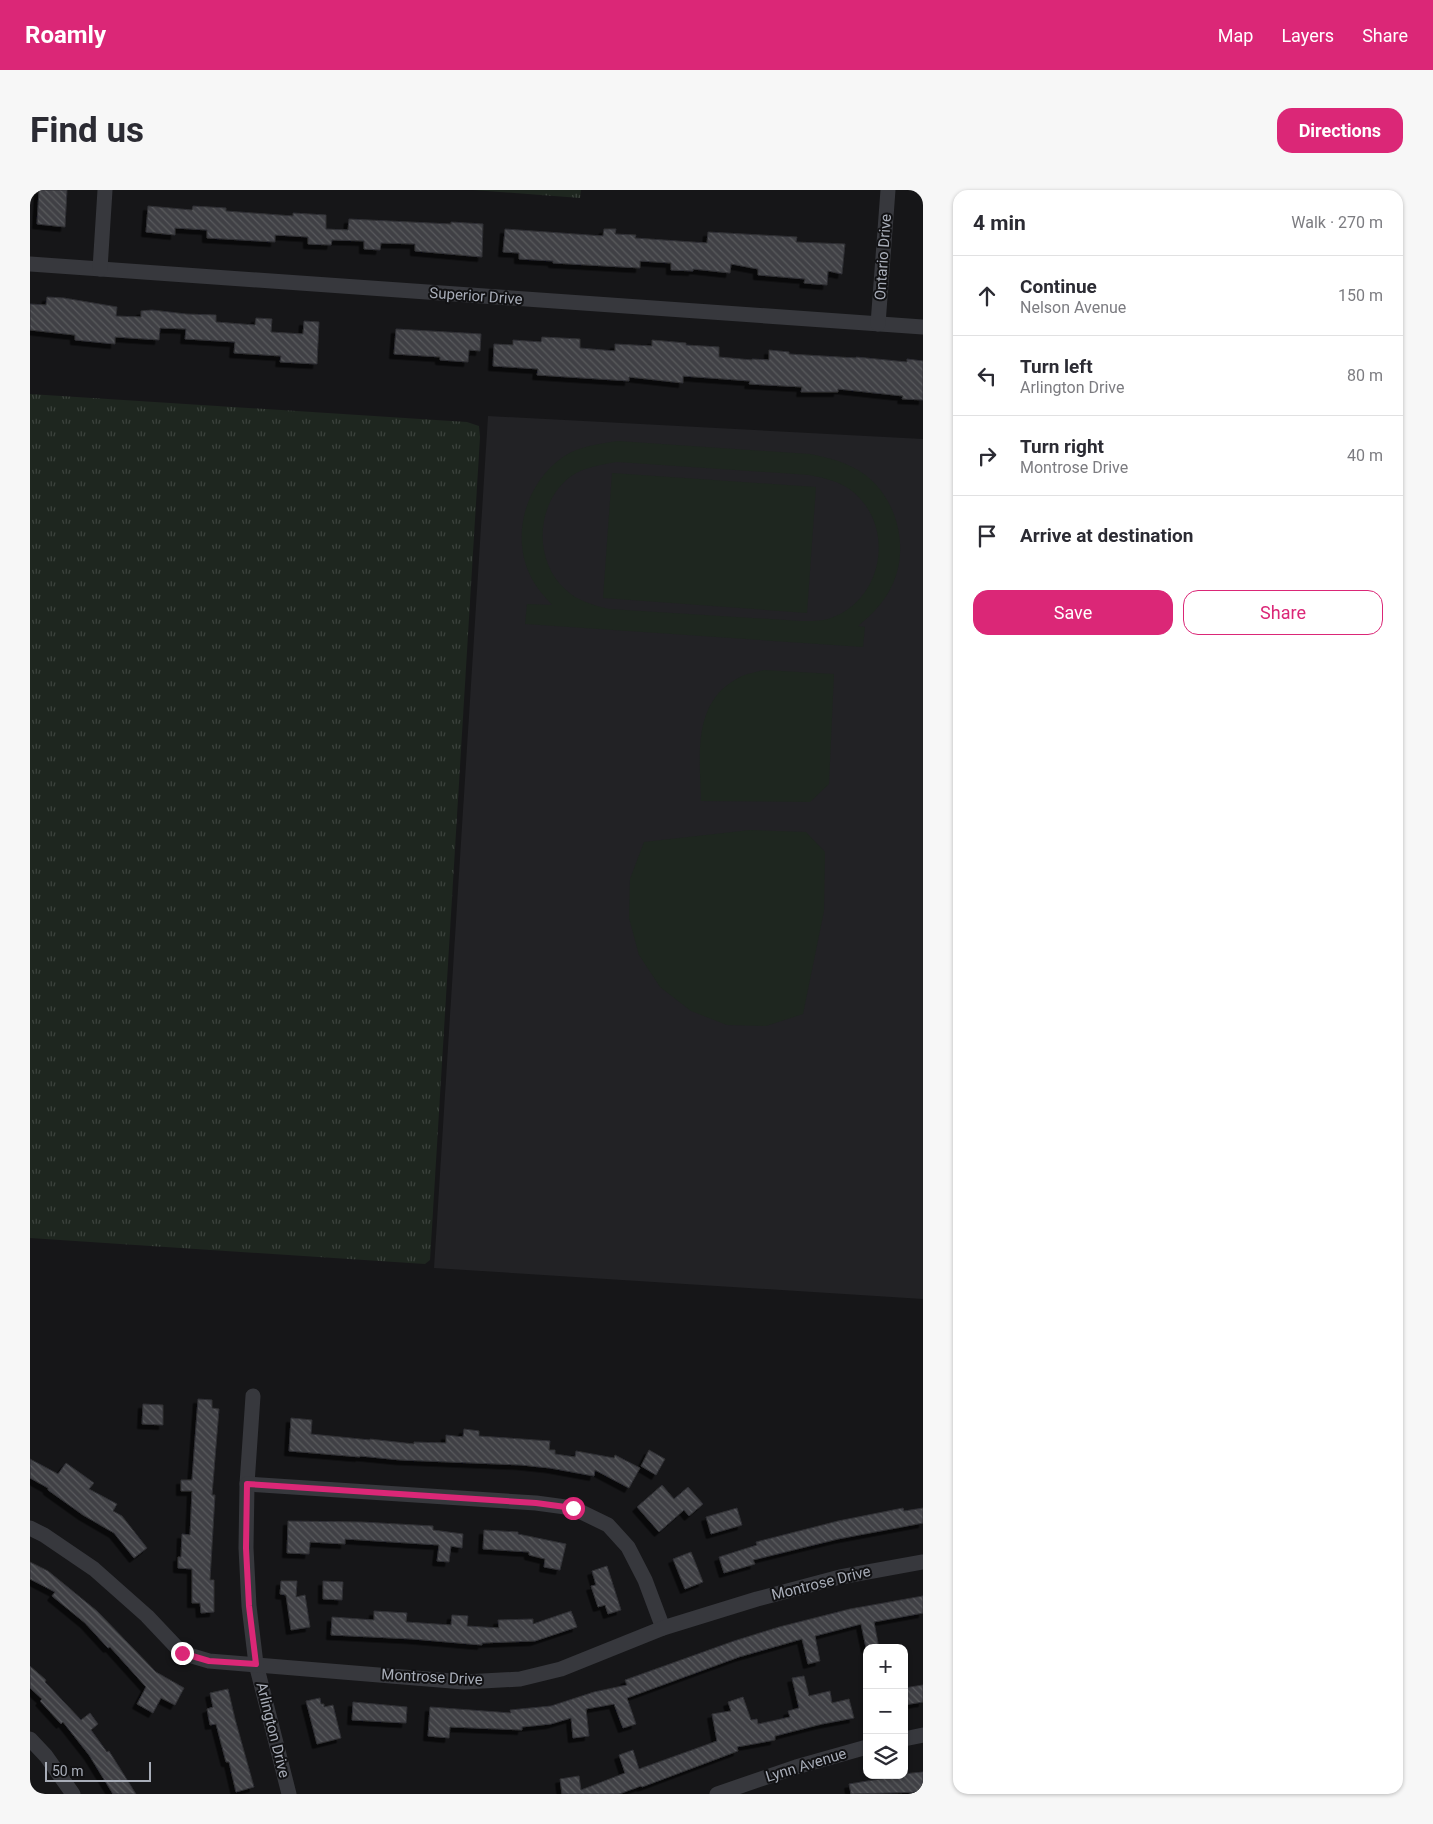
<!DOCTYPE html>
<html lang="en">
<head>
<meta charset="utf-8">
<style>
  :root { --surface:#fff; --page:#f7f7f7; --text:#2b2b33; --muted:#7c7c81; --line:#e1e1e2; --accent:#db2777 }
  body { margin:0; font-family:Roboto,sans-serif; background:var(--page); color:var(--text) }
  .controls { position:absolute; right:15px; bottom:15px; display:grid; overflow:hidden; border-radius:10px; box-shadow:0 1px 4px #0004 }
  .controls button { width:45px; height:45px; display:grid; place-items:center; padding:0; border:0; border-bottom:1px solid var(--line); background:var(--surface); color:var(--text); font:25px sans-serif }
  .scale { position:absolute; left:15px; bottom:12px; width:106px; box-sizing:border-box; padding-left:5px; border:2px solid #a8adb8; border-top:0; font-size:14px; line-height:18px; white-space:nowrap; color:#a8adb8; -webkit-text-stroke:4px #111113; paint-order:stroke }
  .stop { position:absolute; width:15px; height:15px; margin:-11px; border:4px solid #db2777; border-radius:50%; background:#fff }
  .stop.end { background:#db2777; border-color:#fff; box-shadow:0 1px 5px #0008 }
  .list { margin:0; padding:0; list-style:none }
  h2 { display:flex; justify-content:space-between; align-items:center; height:65px; margin:0; padding:0 20px; font-size:21px }
  h2 small { font-size:16px; font-weight:400; color:var(--muted) }
  .list li { display:grid; grid-template-columns:32px 1fr auto; gap:15px; align-items:center; box-sizing:border-box; height:80px; padding:0 20px; border-top:1px solid var(--line) }
  .list b { display:block; font-size:19px; white-space:nowrap }
  .list p { margin:0; font-size:16px; white-space:nowrap; color:var(--muted) }
  .list em { font-size:16px; font-style:normal; color:var(--muted) }
  .actions { display:flex; gap:10px; padding:15px 20px }
  .actions a { flex:1; padding:11px 0; border:1px solid var(--accent); border-radius:15px; text-align:center; font-size:18px; color:var(--accent) }
  .actions .main { background:var(--accent); color:#fff }
  .icon { flex:none; width:28px; height:28px; fill:none; stroke:currentColor; stroke-width:2; stroke-linecap:round; stroke-linejoin:round }
  .map { position:relative; flex:none; width:893px; height:1604px; overflow:hidden; border-radius:15px }
  header { display:flex; align-items:center; gap:30px; box-sizing:border-box; height:70px; padding:0 25px; background:var(--accent); color:#fff }
  header strong { font-size:24px }
  nav { display:flex; gap:28px; margin-inline-start:auto; font-size:18px }
  .intro { display:flex; align-items:center; justify-content:space-between; box-sizing:border-box; height:120px; padding:0 30px }
  h1 { margin:0; font-size:35px }
  .button { padding:12px 22px; border-radius:15px; background:var(--accent); color:#fff; font-size:18px; font-weight:700 }
  main { display:flex; gap:30px; padding:0 30px }
  aside { flex:1; background:var(--surface); border-radius:15px; box-shadow:0 1px 4px #0004 }
  .map>svg:first-child { display:block }
</style>
</head>
<body>
<header>
<strong>Roamly</strong>
<nav><a>Map</a><a>Layers</a><a>Share</a></nav>
</header>
<div class="intro"><h1>Find us</h1><a class="button">Directions</a></div>
<main>
<div class="map">
<svg width="893" height="1604" viewBox="0 0 893 1604">
  <defs>
    <pattern id="grass-tufts" width="24" height="20" patternUnits="userSpaceOnUse" patternTransform="scale(1.25)"><rect width="24" height="20" fill="#1e261f"/><path d="M3 7l-1-3M5 7V3M7 7l1-3M15 17l-1-3M17 17v-4M19 17l1-3" fill="none" stroke="#3c433d"/></pattern>
    <pattern id="building-back-hatch" width="6" height="6" patternUnits="userSpaceOnUse" patternTransform="scale(1.25)"><rect width="6" height="6" fill="#404145"/><path d="M-1 5l2 2M0 0l6 6M5-1l2 2" fill="none" stroke="#595a5e"/></pattern>
    <filter id="shadow"><feDropShadow dx="-4.5" dy="4.5" stdDeviation="0" flood-color="#0009"/></filter>
  </defs>
  <rect width="100%" height="100%" fill="#161618"/>
  <polygon fill="#222225" points="458,226 893,249 893,1109 404,1078"/>
  <g fill="url(#grass-tufts)">
    <polygon points="443,0 551,0 550,8"/>
    <polygon points="0,204 437,232 449,236 450,247 400,1070 395,1074 0,1048"/>
  </g>
  <g fill="#1e261f" fill-rule="evenodd">
    <path d="M588,251L780,264C800,268 817,272 834,284C866,307 879,355 864,391C857,409 843,424 828,436L835,437L833,457L495,434L497,414L522,415C516,408 509,401 505,394C478,352 494,294 533,267C549,256 569,254 588,251ZM587,272L779,285C794,288 809,291 822,301C868,338 852,416 794,430C787,431 778,431 771,431L579,419C563,415 547,411 535,399C503,370 506,313 540,287C554,277 570,275 587,272Z"/>
    <polygon points="582,283 786,297 777,423 573,408"/>
    <path d="M734,480L804,484L799,594L780,612L671,611C670,565 661,510 712,486C719,483 727,482 734,480Z"/>
    <polygon points="720,640 776,642 795,662 794,721 773,824 736,836 697,835 661,821 630,797 609,765 599,728 600,689 614,652"/>
  </g>
  <g fill="url(#building-back-hatch)" stroke="#303034" filter="url(#shadow)">
    <polygon points="9,0 37,0 35,37 7,34"/>
    <polygon points="118,16 162,20 163,16 196,18 196,21 263,26 263,23 296,25 296,39 318,40 319,29 421,34 421,32 453,34 452,67 385,61 385,54 351,53 350,60 334,59 334,51 302,50 301,55 278,54 278,47 245,45 245,52 177,48 177,40 145,38 145,45 116,42"/>
    <polygon points="475,39 573,46 574,39 586,39 585,44 606,45 605,48 677,53 678,42 767,47 766,52 815,54 812,84 798,81 797,95 774,93 775,89 728,85 728,79 701,74 700,83 663,79 663,81 641,80 641,73 610,71 610,78 523,73 523,71 489,69 489,63 473,62"/>
    <polygon points="17,107 34,108 87,117 86,126 111,127 111,121 122,120 156,124 186,125 186,132 225,135 226,128 242,129 241,142 273,144 274,131 289,132 287,174 250,172 251,166 204,163 205,152 155,149 156,139 130,138 129,150 85,147 85,154 45,150 45,145 0,140 0,114 16,115"/>
    <polygon points="366,139 451,144 450,161 439,160 438,172 410,170 410,167 364,164"/>
    <polygon points="512,147 550,149 550,158 585,161 585,154 622,156 622,150 656,153 656,155 689,157 689,167 722,170 722,169 739,170 739,160 759,162 759,164 826,168 826,167 877,172 877,169 893,171 893,210 872,209 873,206 808,199 808,202 771,202 772,197 719,194 720,191 653,186 653,193 599,187 599,191 507,185 508,179 463,176 464,154 483,155 483,150 511,152"/>
    <polygon points="168,1209 182,1210 182,1218 189,1219 182,1305 185,1305 180,1390 184,1390 184,1422 171,1423 170,1413 162,1413 162,1379 148,1378 148,1367 151,1367 152,1344 160,1345 162,1301 151,1301 151,1290 162,1290"/>
    <polygon points="113,1214 133,1215 133,1235 112,1234"/>
    <polygon points="261,1228 282,1230 281,1244 340,1250 340,1249 384,1254 384,1252 416,1253 416,1245 433,1247 434,1239 449,1241 449,1246 520,1251 519,1260 525,1260 525,1264 545,1267 546,1261 584,1268 585,1265 610,1278 599,1298 565,1280 564,1286 520,1278 491,1275 370,1270 330,1266 330,1267 259,1261"/>
    <polygon points="619,1260 635,1269 626,1285 611,1276"/>
    <polygon points="0,1269 28,1284 36,1273 64,1293 59,1299 87,1314 83,1321 92,1326 117,1358 104,1368 84,1343 53,1325 18,1300 18,1298 0,1288"/>
    <polygon points="632,1295 644,1309 658,1297 673,1314 659,1326 654,1320 629,1342 607,1317"/>
    <polygon points="707,1318 712,1335 681,1344 676,1327"/>
    <polygon points="873,1318 874,1321 893,1318 893,1333 808,1349 723,1370 725,1374 694,1383 689,1367 727,1355 726,1352 808,1331"/>
    <polygon points="258,1331 332,1332 403,1336 403,1340 433,1344 432,1358 421,1356 419,1372 407,1371 409,1355 315,1349 315,1354 280,1352 279,1364 257,1363"/>
    <polygon points="454,1340 488,1342 488,1344 536,1354 530,1380 514,1377 515,1369 499,1365 499,1362 453,1359"/>
    <polygon points="661,1362 673,1392 655,1399 643,1369"/>
    <polygon points="0,1372 18,1381 67,1421 126,1482 154,1498 145,1515 131,1508 123,1523 107,1514 116,1497 80,1457 78,1458 55,1433 22,1406 25,1402 0,1389"/>
    <polygon points="577,1376 591,1420 578,1424 575,1415 568,1417 561,1396 566,1395 562,1381"/>
    <polygon points="251,1391 267,1391 266,1407 275,1405 280,1437 261,1440 256,1405 250,1404"/>
    <polygon points="293,1391 313,1392 312,1410 293,1409"/>
    <polygon points="893,1406 893,1423 844,1432 849,1458 836,1458 831,1434 785,1446 790,1471 778,1474 772,1449 709,1467 597,1508 606,1534 593,1538 584,1514 556,1519 559,1546 543,1548 541,1528 521,1534 492,1537 492,1540 420,1537 419,1548 398,1546 400,1517 481,1523 480,1520 521,1516 564,1502 597,1495 595,1490 704,1451 749,1437 820,1419"/>
    <polygon points="344,1421 377,1423 376,1432 421,1435 422,1425 438,1426 437,1436 469,1438 468,1430 503,1429 503,1434 541,1421 547,1437 505,1451 452,1453 452,1455 382,1449 301,1445 302,1427 344,1430"/>
    <polygon points="0,1476 16,1490 15,1492 51,1530 60,1523 68,1534 61,1540 77,1562 79,1561 106,1604 83,1604 59,1565 33,1532 31,1534 10,1511 12,1509 0,1498"/>
    <polygon points="774,1486 779,1506 800,1501 802,1513 819,1509 824,1528 792,1534 745,1546 745,1550 707,1557 708,1561 612,1597 611,1596 589,1604 532,1604 530,1589 549,1586 551,1600 595,1583 589,1565 603,1560 609,1579 687,1551 682,1524 701,1521 698,1512 713,1507 721,1530 727,1529 728,1534 760,1527 758,1521 769,1518 762,1488"/>
    <polygon points="893,1495 893,1512 874,1515 874,1498"/>
    <polygon points="198,1499 205,1529 224,1597 206,1602 199,1572 196,1572 186,1534 180,1535 177,1519 183,1517 180,1503"/>
    <polygon points="290,1508 291,1514 294,1514 294,1517 303,1515 311,1548 287,1554 276,1511"/>
    <polygon points="323,1512 377,1517 376,1533 322,1530"/>
    <polygon points="893,1582 893,1602 821,1604 819,1594 862,1587 862,1585"/>
  </g>
  <g fill="none" stroke-linecap="round" stroke-linejoin="round">
    <g stroke="#37383d" stroke-width="15">
      <polyline points="0,74 893,137"/>
      <polyline points="70,79 75,0"/>
      <polyline points="848,134 858,0"/>
      <polyline points="223,1206 217,1294 216,1358 219,1416 226,1474 259,1604"/>
      <polyline points="217,1294 506,1313 543,1318 578,1335 598,1357 615,1390 633,1438"/>
      <polyline points="0,1338 14,1345 64,1379 117,1426 152,1463 179,1471 434,1492 490,1489 531,1479 633,1438 727,1409 810,1387 893,1372"/>
      <polyline points="0,1549 16,1566 43,1604"/>
      <polyline points="874,1549 893,1545"/>
      <polyline points="687,1604 766,1577 837,1557"/>
    </g>
  </g>
  <g fill="none" stroke-linecap="round" stroke-linejoin="round">
    <polyline stroke="#db2777" stroke-width="6" points="152,1463 179,1471 226,1474 219,1416 216,1358 217,1294 506,1313 543,1318"/>
  </g>
  <g text-anchor="middle" stroke-width="4" stroke-linejoin="round" paint-order="stroke">
    <g font-size="15" fill="#a8adb8" stroke="#111113">
      <text transform="translate(853 67) rotate(-86)" y="5">Ontario Drive</text>
      <text transform="translate(446 106) rotate(4)" y="5">Superior Drive</text>
      <text transform="translate(791 1393) rotate(-14)" y="5">Montrose Drive</text>
      <text transform="translate(402 1487) rotate(3)" y="5">Montrose Drive</text>
      <text transform="translate(243 1540) rotate(76)" y="5">Arlington Drive</text>
      <text transform="translate(776 1575) rotate(-17)" y="5">Lynn Avenue</text>
    </g>
  </g>
</svg>
<div class="controls">
<button>+</button>
<button>−</button>
<button><svg class="icon" aria-label="layers" viewBox="0 0 24 24"><path d="M12 4l9 5-9 5-9-5zM3 14l9 5 9-5"/></svg></button>
</div>
<div class="scale">50 m</div>
<div class="stop" style="left:543px;top:1318px"></div>
<div class="stop end" style="left:152px;top:1463px"></div>
</div>
<aside>
<h2>4 min<small>Walk · 270 m</small></h2>
<ul class="list">
<li><svg class="icon" aria-label="ahead" viewBox="0 0 24 24"><path d="M12 20V5M6 11l6-6 6 6"/></svg><div><b>Continue</b><p>Nelson Avenue</p></div><em>150 m</em></li>
<li><svg class="icon" aria-label="left" viewBox="0 0 24 24"><path d="M17 20v-9H6M10 6l-5 5 5 5"/></svg><div><b>Turn left</b><p>Arlington Drive</p></div><em>80 m</em></li>
<li><svg class="icon" aria-label="right" viewBox="0 0 24 24"><path d="M7 20v-9h11M14 6l5 5-5 5"/></svg><div><b>Turn right</b><p>Montrose Drive</p></div><em>40 m</em></li>
<li><svg class="icon" aria-label="arrive" viewBox="0 0 24 24"><path d="M6 21V4h12l-3 4 3 4H6"/></svg><div><b>Arrive at destination</b></div></li>
</ul>
<div class="actions"><a class="main">Save</a><a>Share</a></div>
</aside>
</main>
</body>
</html>
